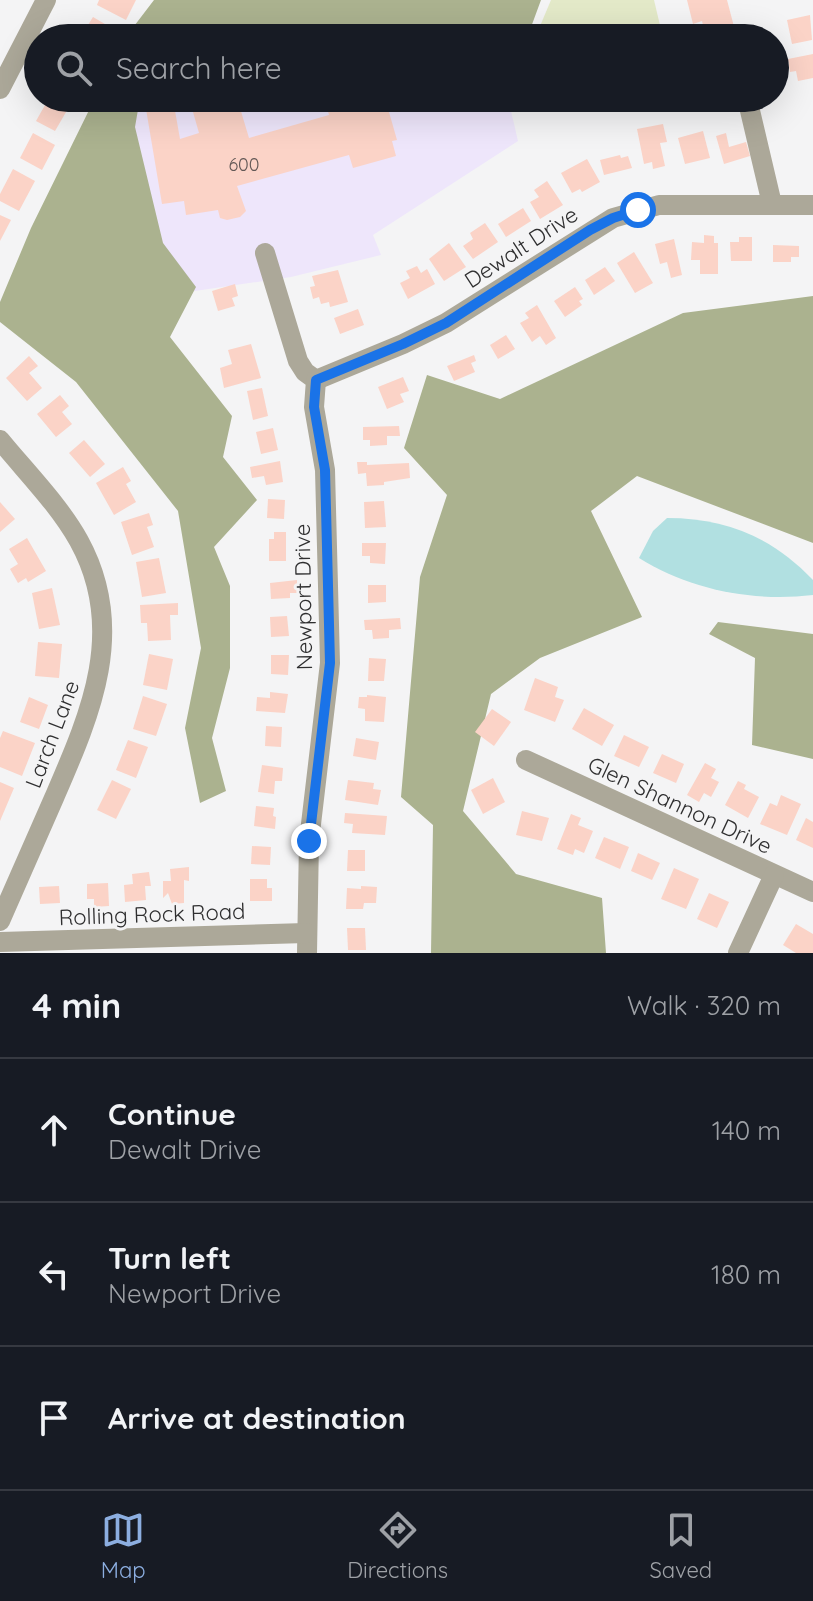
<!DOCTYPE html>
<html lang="en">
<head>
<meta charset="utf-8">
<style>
  :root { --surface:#171b24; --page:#242831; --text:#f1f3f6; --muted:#9ea1a6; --line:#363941; --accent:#8caee0 }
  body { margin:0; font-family:Quicksand,sans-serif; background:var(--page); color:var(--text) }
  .stop { position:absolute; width:24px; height:24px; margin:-18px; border:6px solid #1a73e8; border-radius:50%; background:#fff }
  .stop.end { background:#1a73e8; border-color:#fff; box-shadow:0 2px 8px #0008 }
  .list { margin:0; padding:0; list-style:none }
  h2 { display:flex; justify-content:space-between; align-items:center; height:104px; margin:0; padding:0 32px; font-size:34px }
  h2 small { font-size:26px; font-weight:400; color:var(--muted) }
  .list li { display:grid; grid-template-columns:52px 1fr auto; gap:24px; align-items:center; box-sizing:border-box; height:144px; padding:0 32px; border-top:2px solid var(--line) }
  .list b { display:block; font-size:30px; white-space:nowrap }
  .list p { margin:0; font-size:26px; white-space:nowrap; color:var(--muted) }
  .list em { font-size:26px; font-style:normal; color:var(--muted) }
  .icon { flex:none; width:44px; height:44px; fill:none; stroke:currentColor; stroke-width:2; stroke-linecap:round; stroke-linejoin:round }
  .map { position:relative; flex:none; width:813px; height:953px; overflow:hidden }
  .search { position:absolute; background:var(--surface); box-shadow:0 8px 32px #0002; left:24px; right:24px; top:24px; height:88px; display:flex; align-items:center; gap:20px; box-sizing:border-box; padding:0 28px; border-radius:44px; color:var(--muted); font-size:30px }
  .sheet { height:536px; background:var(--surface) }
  nav { display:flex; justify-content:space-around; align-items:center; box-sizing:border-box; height:112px; border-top:2px solid var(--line); background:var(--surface); font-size:22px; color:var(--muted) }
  nav a { display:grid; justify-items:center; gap:4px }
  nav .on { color:var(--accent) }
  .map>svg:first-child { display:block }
</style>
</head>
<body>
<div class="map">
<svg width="813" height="953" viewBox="0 0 813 953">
  <rect width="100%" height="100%" fill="#f4f4f5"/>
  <polygon fill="#eee6fb" points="134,98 508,98 518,141 373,235 381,255 291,277 161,296 126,138"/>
  <polygon fill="#e3e9c8" points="551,0 654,0 663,38 535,38"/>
  <g fill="#abb28f">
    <polygon points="154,0 541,0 527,38 243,38 229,25 209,38 125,38"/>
    <polygon points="95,98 140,98 135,127 163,243 196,287 170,337 232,416 223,457 257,500 214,547 230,586 230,668 212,738 226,791 200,803 185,728 201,648 178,511 76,382 0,322 0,302 31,228"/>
    <polygon points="813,296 813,543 637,476 591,511 642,617 540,658 491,694 463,811 516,874 602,898 606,953 431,953 433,825 401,797 420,577 447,495 404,448 427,375 500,399 683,313"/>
    <polygon points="718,622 813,634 813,759 752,745 755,658 709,634"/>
  </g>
  <path fill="#b1e0e1" d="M667,518C726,518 772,537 813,580V595C753,602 690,590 639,558L653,531Z"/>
  <g fill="#fbd3c7">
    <polygon points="99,0 136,0 126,20 97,5"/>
    <polygon points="687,0 727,0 737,38 706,38 702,21 693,24"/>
    <polygon points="810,15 812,40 792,44 787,20"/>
    <polygon points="93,17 110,27 104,38 80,38"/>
    <polygon points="813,54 813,78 798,81 796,71 790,72 788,59"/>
    <polygon points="49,98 69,107 55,131 36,121"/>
    <polygon points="189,98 237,98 249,138 329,115 326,104 347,98 385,98 397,140 392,141 396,156 353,168 349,155 237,186 246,211 240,217 227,220 220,218 218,210 186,215 184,201 162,204 146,109 174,105 180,139 199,133"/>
    <polygon points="663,124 667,142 660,143 665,166 653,169 652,162 644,164 637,129"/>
    <polygon points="703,131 710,158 685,164 678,138"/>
    <polygon points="33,133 55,145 42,170 20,158"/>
    <polygon points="726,133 729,147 746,142 750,156 724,164 716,136"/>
    <polygon points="620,155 621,158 628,156 632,168 604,175 600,160"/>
    <polygon points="587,159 600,182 582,192 580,189 572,193 561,173"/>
    <polygon points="13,169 35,181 19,211 0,201 0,194"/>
    <polygon points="547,181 563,205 540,219 530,202 539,197 534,190"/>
    <polygon points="523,208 531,221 506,237 498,224"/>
    <polygon points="0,215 11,220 0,241"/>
    <polygon points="485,223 498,242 473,259 463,246 473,239 470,233"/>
    <polygon points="704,235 714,236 714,243 718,243 718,274 700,274 700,260 691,260 692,242 704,243"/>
    <polygon points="739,237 752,237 752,261 731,261 730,242 739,242"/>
    <polygon points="674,239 682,275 671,278 667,262 660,264 655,244"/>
    <polygon points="449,243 466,267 444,281 429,259"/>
    <polygon points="773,245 799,246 799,257 791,257 791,262 773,262"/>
    <polygon points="634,252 653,283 635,293 617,263"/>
    <polygon points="417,266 421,273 427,269 435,284 408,299 400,283 410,278 406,271"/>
    <polygon points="605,267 615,281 594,295 585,280"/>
    <polygon points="338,270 348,302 330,307 329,302 321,304 319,297 313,299 310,287 315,286 312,276"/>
    <polygon points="235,284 238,296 232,298 235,306 218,311 212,291"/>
    <polygon points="575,287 583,299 579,301 582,305 565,317 554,301"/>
    <polygon points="537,305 556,338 546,345 540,336 532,342 520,323 529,318 525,313"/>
    <polygon points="358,309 364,325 340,334 334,318"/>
    <polygon points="506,335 515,349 498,359 490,345"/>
    <polygon points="251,344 261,378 224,388 220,368 232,364 228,350"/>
    <polygon points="474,355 476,361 471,363 475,372 454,381 447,366"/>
    <polygon points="29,356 38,366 29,373 42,388 27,401 6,378"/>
    <polygon points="403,377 409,391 400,394 404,402 387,409 378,387"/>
    <polygon points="262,388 268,416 253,420 247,391"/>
    <polygon points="60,395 69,406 62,412 72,424 56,437 37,414"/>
    <polygon points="399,426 400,436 387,436 387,445 370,446 370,440 363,440 363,427"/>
    <polygon points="273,428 278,450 261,454 256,432"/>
    <polygon points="84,440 105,464 90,477 69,453"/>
    <polygon points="280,461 283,482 266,485 264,476 252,478 250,467"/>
    <polygon points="357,462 367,462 367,465 409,463 410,478 384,482 384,485 367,486 366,473 358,474"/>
    <polygon points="123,467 131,481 126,484 136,502 114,515 96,483"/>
    <polygon points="268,499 285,500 284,519 267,518"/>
    <polygon points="384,501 386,527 365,528 364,502"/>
    <polygon points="0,502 15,519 0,532"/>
    <polygon points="149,513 153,525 147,527 154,547 132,555 121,522"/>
    <polygon points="274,532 286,532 286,561 269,561 269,539 274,539"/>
    <polygon points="27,538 46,571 28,582 26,578 18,583 10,569 18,564 9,549"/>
    <polygon points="362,543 386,543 385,564 370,563 370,556 362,556"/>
    <polygon points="159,558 166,593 142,597 136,562"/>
    <polygon points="297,580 297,593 290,593 290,598 271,599 270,583"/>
    <polygon points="368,585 386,585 386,602 368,603"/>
    <polygon points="52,588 60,625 39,629 32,593"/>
    <polygon points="178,603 178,615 170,615 171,640 148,641 147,623 141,623 140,605"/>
    <polygon points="287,616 289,636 271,637 270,617"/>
    <polygon points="400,618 401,629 389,630 389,638 373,639 372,630 365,630 364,620"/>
    <polygon points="38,642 62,644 59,678 35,676"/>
    <polygon points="149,654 173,659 167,690 143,685"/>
    <polygon points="271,655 289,655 288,675 271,674"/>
    <polygon points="369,658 386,659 384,681 368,681"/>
    <polygon points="535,678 558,687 555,697 564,700 555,722 524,710"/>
    <polygon points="270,692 288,694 285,713 256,711 257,697 270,698"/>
    <polygon points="367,695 386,697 384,722 365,721 365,709 358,708 359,697 367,697"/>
    <polygon points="143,696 167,704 156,736 133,729"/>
    <polygon points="29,697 48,705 39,729 20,722"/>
    <polygon points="584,708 614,725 602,746 572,729"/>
    <polygon points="492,709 511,722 494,746 475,732"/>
    <polygon points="266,726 282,727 281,747 265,746"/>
    <polygon points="3,731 35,743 22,776 0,767 0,738"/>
    <polygon points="624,735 649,747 639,767 614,756"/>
    <polygon points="356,738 379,742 376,760 353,756"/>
    <polygon points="128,740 148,747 136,778 116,770"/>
    <polygon points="662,754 684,764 676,783 653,773"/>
    <polygon points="705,763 716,769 711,778 719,782 711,797 704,793 699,802 687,795"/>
    <polygon points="262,765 283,768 282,781 275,781 274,794 258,792"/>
    <polygon points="493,778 505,802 483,814 471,790"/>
    <polygon points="112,780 131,789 116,819 97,810"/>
    <polygon points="348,780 374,783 373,789 381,790 378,805 345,800"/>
    <polygon points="738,781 746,785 744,789 759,797 748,818 725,805"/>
    <polygon points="0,782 14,788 0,821"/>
    <polygon points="781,795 801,804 787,835 760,824 770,803 777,806"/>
    <polygon points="256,806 274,808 273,816 276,817 275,829 254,826"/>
    <polygon points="522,811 549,818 542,841 516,835"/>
    <polygon points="345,813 387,816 385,835 352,833 353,824 344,823"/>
    <polygon points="571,814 581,818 578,825 593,831 584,853 575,849 573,855 557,849"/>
    <polygon points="806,818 813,822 813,848 796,840"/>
    <polygon points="604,837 629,847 620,869 595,858"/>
    <polygon points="252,846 271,847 270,865 251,864"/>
    <polygon points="348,850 365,850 365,871 347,871"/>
    <polygon points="638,853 660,863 652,880 631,871"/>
    <polygon points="189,867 189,881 184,880 184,903 172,904 168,893 163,898 163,881 171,881 170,869"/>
    <polygon points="674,868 699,879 686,909 661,899"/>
    <polygon points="149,872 151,886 145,886 146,900 125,902 124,885 133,884 132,874"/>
    <polygon points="250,879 267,879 267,888 272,888 272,901 250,901"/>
    <polygon points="108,883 109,906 94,907 94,899 87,899 87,884"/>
    <polygon points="59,886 60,903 40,904 39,887"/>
    <polygon points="361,886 377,887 376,903 364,903 363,909 346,909 347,888 361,889"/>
    <polygon points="709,893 729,902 717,928 697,919"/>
    <polygon points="796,924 813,934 813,953 796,953 783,945"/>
    <polygon points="347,928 365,928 366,950 348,950"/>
  </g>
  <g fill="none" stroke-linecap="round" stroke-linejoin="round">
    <g stroke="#aca899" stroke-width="20">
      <polyline points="0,89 46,0"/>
      <polyline points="747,98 772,204"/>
      <polyline points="265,253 298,361 305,372 316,380 314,407 325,470 330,663 309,841 307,953"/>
      <polyline points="316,380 403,344 446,323 613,218 659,205 813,205"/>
      <path d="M0,440C27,473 59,505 79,541C128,630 90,715 54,798C36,839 18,880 0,921"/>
      <polyline points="526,760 813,892"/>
      <polyline points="0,942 306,933"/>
      <polyline points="738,953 774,875"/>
    </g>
  </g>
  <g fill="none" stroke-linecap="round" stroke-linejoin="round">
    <polyline stroke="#1a73e8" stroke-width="10" points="309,841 330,663 325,470 314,407 316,380 403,344 446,323 590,230 613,218 638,210"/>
  </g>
  <g text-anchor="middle" stroke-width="6" stroke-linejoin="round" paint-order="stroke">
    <g font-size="18" fill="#625856">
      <text x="244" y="171">600</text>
    </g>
    <g font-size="22" fill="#2f2f30" stroke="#f4f4f5">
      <text transform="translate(521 247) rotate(-33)" y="8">Dewalt Drive</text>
      <text transform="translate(303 597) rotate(-91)" y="8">Newport Drive</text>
      <text transform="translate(52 734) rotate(-69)" y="8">Larch Lane</text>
      <text transform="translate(680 805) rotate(25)" y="8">Glen Shannon Drive</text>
      <text transform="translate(152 914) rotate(-2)" y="8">Rolling Rock Road</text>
    </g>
  </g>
</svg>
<div class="stop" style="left:638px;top:210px"></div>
<div class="stop end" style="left:309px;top:841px"></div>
<div class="search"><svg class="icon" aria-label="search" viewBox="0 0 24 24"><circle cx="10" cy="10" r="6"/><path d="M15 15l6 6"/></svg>Search here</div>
</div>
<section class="sheet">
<h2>4 min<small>Walk · 320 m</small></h2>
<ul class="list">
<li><svg class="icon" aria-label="ahead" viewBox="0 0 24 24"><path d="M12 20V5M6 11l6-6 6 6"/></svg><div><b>Continue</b><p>Dewalt Drive</p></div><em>140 m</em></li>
<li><svg class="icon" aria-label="left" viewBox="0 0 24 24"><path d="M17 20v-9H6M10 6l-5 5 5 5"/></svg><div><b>Turn left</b><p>Newport Drive</p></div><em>180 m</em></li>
<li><svg class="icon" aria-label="arrive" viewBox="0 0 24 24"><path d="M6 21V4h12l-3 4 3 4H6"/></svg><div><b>Arrive at destination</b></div></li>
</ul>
</section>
<nav>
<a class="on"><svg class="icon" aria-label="map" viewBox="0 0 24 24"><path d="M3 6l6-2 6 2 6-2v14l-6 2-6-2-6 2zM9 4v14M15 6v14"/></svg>Map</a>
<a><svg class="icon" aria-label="directions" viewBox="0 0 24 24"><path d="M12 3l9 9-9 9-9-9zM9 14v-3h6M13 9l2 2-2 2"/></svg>Directions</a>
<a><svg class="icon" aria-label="saved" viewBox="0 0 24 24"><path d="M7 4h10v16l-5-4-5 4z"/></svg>Saved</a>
</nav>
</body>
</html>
